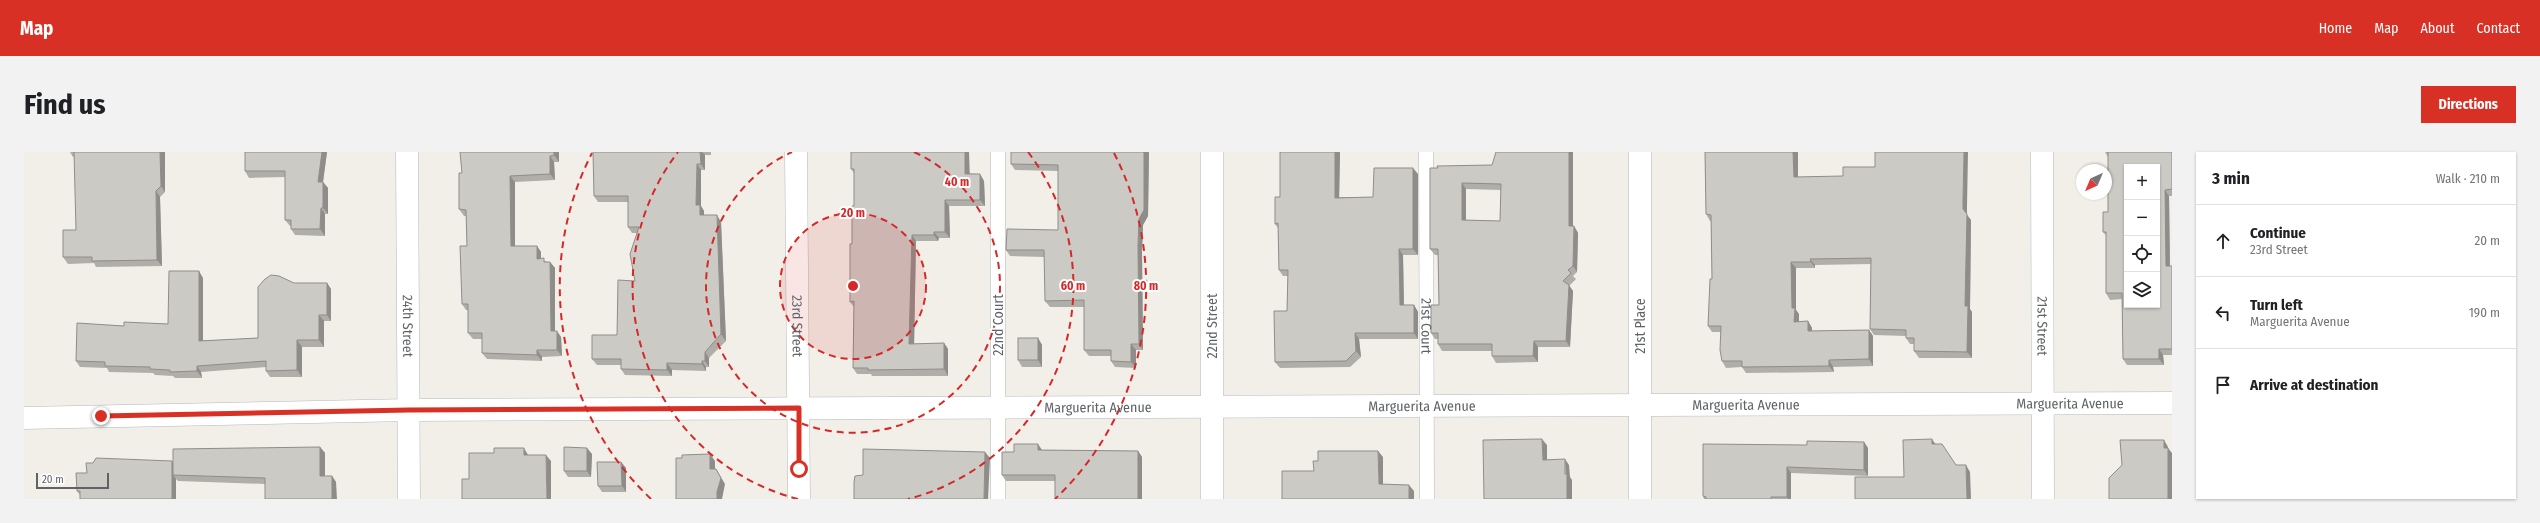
<!DOCTYPE html>
<html lang="en">
<head>
<meta charset="utf-8">
<style>
  :root { --surface:#fff; --page:#f2f2f2; --text:#202124; --muted:#757577; --line:#e0e0e0; --accent:#d93025 }
  body { margin:0; font-family:"Fira Sans Condensed",sans-serif; background:var(--page); color:var(--text) }
  .controls { position:absolute; right:12px; top:12px; display:grid; overflow:hidden; border-radius:0px; box-shadow:0 1px 3px #0004 }
  .controls button { width:36px; height:36px; display:grid; place-items:center; padding:0; border:0; border-bottom:1px solid var(--line); background:var(--surface); color:var(--text); font:20px sans-serif }
  .compass { position:absolute; left:2052px; top:12px; width:36px; height:36px; border-radius:50%; background:var(--surface); box-shadow:0 1px 3px #0004; rotate:224deg }
  .scale { position:absolute; left:12px; bottom:10px; width:73px; box-sizing:border-box; padding-left:4px; border:2px solid #5f6368; border-top:0; font-size:11px; line-height:14px; white-space:nowrap; color:#5f6368; -webkit-text-stroke:3px #fff; paint-order:stroke }
  .stop { position:absolute; width:12px; height:12px; margin:-9px; border:3px solid #d93025; border-radius:50%; background:#fff }
  .stop.end { background:#d93025; border-color:#fff; box-shadow:0 1px 4px #0008 }
  .list { margin:0; padding:0; list-style:none }
  h2 { display:flex; justify-content:space-between; align-items:center; height:52px; margin:0; padding:0 16px; font-size:17px }
  h2 small { font-size:13px; font-weight:400; color:var(--muted) }
  .list li { display:grid; grid-template-columns:26px 1fr auto; gap:12px; align-items:center; box-sizing:border-box; height:72px; padding:0 16px; border-top:1px solid var(--line) }
  .list b { display:block; font-size:15px; white-space:nowrap }
  .list p { margin:0; font-size:13px; white-space:nowrap; color:var(--muted) }
  .list em { font-size:13px; font-style:normal; color:var(--muted) }
  .icon { flex:none; width:22px; height:22px; fill:none; stroke:currentColor; stroke-width:2; stroke-linecap:round; stroke-linejoin:round }
  .map { position:relative; flex:none; width:2148px; height:347px; overflow:hidden; border-radius:0px }
  header { display:flex; align-items:center; gap:24px; box-sizing:border-box; height:56px; padding:0 20px; background:var(--accent); color:#fff }
  header strong { font-size:19px }
  nav { display:flex; gap:22px; margin-inline-start:auto; font-size:14px }
  .intro { display:flex; align-items:center; justify-content:space-between; box-sizing:border-box; height:96px; padding:0 24px }
  h1 { margin:0; font-size:28px }
  .button { padding:10px 18px; border-radius:0px; background:var(--accent); color:#fff; font-size:14px; font-weight:700 }
  main { display:flex; gap:24px; padding:0 24px }
  aside { flex:1; background:var(--surface); border-radius:0px; box-shadow:0 1px 3px #0004 }
  .map>svg:first-child { display:block }
</style>
</head>
<body>
<header>
<strong>Map</strong>
<nav><a>Home</a><a>Map</a><a>About</a><a>Contact</a></nav>
</header>
<div class="intro"><h1>Find us</h1><a class="button">Directions</a></div>
<main>
<div class="map">
<svg width="2148" height="347" viewBox="0 0 2148 347">
  <rect width="100%" height="100%" fill="#f1efe8"/>
  <g fill="none" stroke-linecap="round" stroke-linejoin="round">
    <g stroke="#b5b8bc" stroke-width="15">
      <g id="lane">
        <path id="s1" d="M1402,0L1403,347"/>
        <polyline points="974,347 974,0"/>
      </g>
    </g>
    <g stroke="#b5b8bc" stroke-width="23">
      <g id="street">
        <path id="s2" d="M383,0L385,347"/>
        <path id="s3" d="M772,0L775,347"/>
        <polyline points="1188,0 1188,347"/>
        <path id="s4" d="M2018,0L2019,347"/>
        <path id="s5" d="M0,266L385,258L2148,251"/>
        <polyline points="1616,347 1616,0"/>
      </g>
    </g>
    <use href="#lane" stroke="#fff" stroke-width="14"/>
    <use href="#street" stroke="#fff" stroke-width="22"/>
  </g>
  <g fill="#afaea9" fill-rule="evenodd">
    <polygon points="46,0 141,0 141,40 136,45 138,114 72,115 70,111 44,112 39,105 52,78 51,5 49,5"/>
    <polygon points="221,0 303,0 299,30 304,36 304,62 301,62 301,84 271,83 267,77 267,74 266,74 261,68 261,25 225,26 221,19"/>
    <polygon points="535,0 535,10 530,10 531,28 491,30 491,94 513,94 517,100 517,107 523,110 526,110 531,116 531,179 537,185 538,204 518,205 518,209 463,207 458,201 458,187 449,187 444,181 444,158 442,158 438,152 443,94 442,64 440,64 435,57 438,21"/>
    <polygon points="599,0 687,0 687,3 681,3 681,18 677,18 677,54 680,59 680,63 697,70 702,189 685,206 685,215 682,215 682,219 648,218 648,224 601,223 597,217 597,213 573,213 568,207 593,183 611,129 613,81 608,81 604,75 604,50 574,50 570,44"/>
    <polygon points="1125,0 1124,64 1119,73 1118,100 1119,198 1112,198 1112,216 1091,215 1087,209 1087,204 1065,204 1060,198 1060,155 1026,155 1021,149 1021,105 986,104 982,98 1034,78 1034,19 991,18 987,12"/>
    <polygon points="1256,0 1316,0 1315,45 1349,45 1394,22 1394,103 1379,103 1380,153 1390,153 1394,160 1394,187 1335,187 1337,205 1326,215 1256,216 1251,210 1263,159 1264,124 1259,124 1255,118 1254,76 1251,72 1256,45"/>
    <path d="M1549,0V74H1550L1554,81L1553,120L1549,124L1552,127L1545,134L1549,139L1546,195H1514V210L1472,211L1468,204V199H1418L1414,192V187H1411L1407,181L1415,153L1414,103H1411L1406,97L1414,16L1468,13ZM1442,37L1477,38L1476,69L1442,68Z"/>
    <polygon points="1681,0 1774,0 1774,25 1943,54 1943,63 1947,68 1946,157 1948,160 1948,206 1895,206 1890,199 1890,192 1886,192 1882,186 1882,184 1850,183 1846,177 1847,112 1791,113 1791,116 1772,116 1772,158 1775,162 1775,170 1784,169 1788,176 1788,179 1845,178 1849,184 1849,214 1809,215 1810,220 1722,221 1718,215 1702,216 1698,209 1697,180 1688,180 1684,174 1688,127 1687,69 1686,69 1682,62"/>
    <polygon points="2081,0 2148,0 2148,44 2145,44 2146,114 2148,114 2148,203 2139,203 2140,213 2103,213 2099,207 2098,147 2086,148 2082,141 2082,83 2079,80 2084,60 2084,5"/>
    <polygon points="827,17 956,22 960,29 961,54 925,54 926,86 915,86 914,89 892,89 890,192 920,191 924,197 924,224 848,224 847,222 833,222 829,216 830,155 826,150 828,92 830,54 830,21"/>
    <polygon points="179,126 179,189 234,186 270,131 303,131 307,137 307,169 300,169 300,195 278,195 278,225 246,225 242,219 242,215 177,220 178,226 151,226 149,224 131,223 129,221 85,220 83,216 56,215 52,209 100,174 144,172"/>
    <polygon points="1014,186 1018,193 1018,215 998,215 994,208"/>
    <polygon points="1840,290 1844,296 1844,324 1767,321 1767,347 1680,347 1679,344 1783,293"/>
    <polygon points="296,295 301,301 301,324 308,324 312,330 241,332 154,329 152,327 152,347 56,347 56,343 53,339 63,321 149,310"/>
    <polygon points="1018,298 1114,299 1118,305 1118,347 1031,347 1031,329 982,329 978,323 990,300"/>
    <polygon points="568,302 567,325 544,325 540,319"/>
    <polygon points="597,310 602,316 602,340 578,340 574,334"/>
  </g>
  <g fill="#8f8d8a">
    <polygon points="136,0 141,0 141,40 137,34"/>
    <polygon points="298,0 303,0 299,30 304,36 304,62 299,56 294,30"/>
    <polygon points="530,0 535,0 535,10 530,3"/>
    <polygon points="676,0 678,0 681,3 681,18 677,12"/>
    <polygon points="941,0 945,0 946,29 941,22"/>
    <polygon points="1120,0 1125,0 1124,64 1119,73 1118,100 1119,198 1115,192 1114,94 1115,67"/>
    <polygon points="1311,0 1316,0 1315,52 1311,46"/>
    <polygon points="1545,0 1549,0 1549,81 1545,74"/>
    <polygon points="1769,0 1774,0 1774,31 1770,25"/>
    <polygon points="1940,0 1944,0 1943,54 1943,63 1947,68 1946,157 1948,160 1948,206 1943,200 1941,154 1939,48"/>
    <polygon points="526,4 530,10 531,28 526,22"/>
    <polygon points="673,12 677,18 677,54 680,59 680,69 676,63 672,53"/>
    <polygon points="1389,16 1394,22 1394,103 1389,97"/>
    <polygon points="956,22 960,29 961,54 956,48"/>
    <polygon points="486,24 491,30 491,100 487,94"/>
    <polygon points="1438,31 1442,37 1442,74 1438,68"/>
    <polygon points="2141,38 2145,44 2146,120 2142,114"/>
    <polygon points="132,39 136,45 138,114 133,108"/>
    <polygon points="921,48 925,54 926,86 921,80"/>
    <polygon points="297,56 301,62 301,84 296,77"/>
    <polygon points="693,63 697,70 702,189 697,182"/>
    <polygon points="1550,74 1554,81 1553,120 1549,114"/>
    <polygon points="910,80 915,86 914,89 910,83"/>
    <polygon points="888,83 892,89 890,198 885,192"/>
    <polygon points="513,94 517,100 517,113 513,107"/>
    <polygon points="1375,97 1379,103 1380,160 1376,153"/>
    <polygon points="1786,107 1791,113 1791,116 1787,110"/>
    <polygon points="526,110 531,116 531,185 527,179"/>
    <polygon points="1767,110 1772,116 1772,158 1775,162 1775,176 1770,170 1768,156"/>
    <polygon points="175,119 179,126 179,196 175,189"/>
    <polygon points="303,131 307,137 307,169 303,163"/>
    <polygon points="1545,133 1549,139 1546,195 1542,189"/>
    <polygon points="1390,153 1394,160 1394,187 1390,181"/>
    <polygon points="295,163 300,169 300,195 295,188"/>
    <polygon points="1784,169 1788,176 1788,185 1784,179"/>
    <polygon points="1845,178 1849,184 1849,214 1845,207"/>
    <polygon points="533,179 537,185 538,204 533,198"/>
    <polygon points="1331,181 1335,187 1337,205 1332,199"/>
    <polygon points="1014,186 1018,193 1018,215 1014,208"/>
    <polygon points="273,188 278,195 278,225 273,218"/>
    <polygon points="1510,189 1514,195 1514,210 1509,204"/>
    <polygon points="920,191 924,197 924,224 920,217"/>
    <polygon points="1107,192 1112,198 1112,216 1107,210"/>
    <polygon points="2135,197 2139,203 2140,213 2135,207"/>
    <polygon points="513,198 518,205 518,209 513,203"/>
    <polygon points="681,200 685,206 685,215 681,209"/>
    <polygon points="1805,208 1809,215 1810,220 1805,214"/>
    <polygon points="678,209 682,215 682,219 678,212"/>
    <polygon points="643,211 648,218 648,224 643,218"/>
    <polygon points="173,214 177,220 178,226 173,219"/>
    <polygon points="1518,287 1523,293 1523,314 1519,308"/>
    <polygon points="1908,287 1912,293 1908,292"/>
    <polygon points="2140,288 2144,295 2144,302 2140,296"/>
    <polygon points="1840,290 1844,296 1844,324 1840,318"/>
    <polygon points="1014,292 1018,298 1014,298"/>
    <polygon points="296,295 301,301 301,330 296,324"/>
    <polygon points="500,296 504,303 504,309 500,303"/>
    <polygon points="563,296 568,302 567,325 563,319"/>
    <polygon points="2144,296 2148,301 2148,347 2144,347"/>
    <polygon points="1114,299 1118,305 1118,347 1114,347"/>
    <polygon points="1354,299 1359,305 1359,339 1355,332"/>
    <polygon points="961,300 966,306 964,347 960,347"/>
    <polygon points="686,302 691,309 691,323 686,317"/>
    <polygon points="522,303 527,309 527,347 523,347"/>
    <polygon points="1541,307 1545,313 1546,325 1548,328 1548,347 1543,347"/>
    <polygon points="148,309 152,315 149,323 152,327 152,347 148,347"/>
    <polygon points="597,310 602,316 602,340 598,334"/>
    <polygon points="1942,313 1946,320 1947,347 1943,347"/>
    <polygon points="1763,315 1767,321 1767,347 1764,347 1763,345"/>
    <polygon points="692,317 701,332 698,347 693,347"/>
    <polygon points="308,324 312,330 313,347 308,347"/>
    <polygon points="1385,333 1390,339 1390,347 1385,347"/>
  </g>
  <g fill="#cccac5" stroke="#8f8d8a" fill-rule="evenodd">
    <polygon points="50,0 136,0 137,34 132,39 133,108 68,109 68,105 39,105 39,78 52,78"/>
    <polygon points="221,0 298,0 294,30 299,30 299,56 297,56 296,77 267,77 267,68 261,68 261,19 221,19"/>
    <polygon points="436,0 530,0 530,3 526,4 526,22 486,24 487,94 513,94 513,107 520,106 520,110 526,110 527,179 533,179 533,198 513,198 513,203 458,201 458,181 444,181 444,152 438,152 436,94 443,94 442,58 435,57 435,21 438,21"/>
    <polygon points="569,0 676,0 677,12 673,12 672,53 676,53 676,63 693,63 697,182 681,200 681,209 678,209 678,212 643,211 643,218 597,217 597,207 568,207 568,183 593,183 594,128 611,129 606,102 615,75 604,75 604,44 570,44"/>
    <polygon points="827,0 941,0 941,22 956,22 956,48 921,48 921,80 910,80 910,83 888,83 885,192 920,191 920,217 844,218 844,216 829,216 830,149 826,150 826,92 828,92 828,54 830,54 830,17 827,17"/>
    <polygon points="987,0 1120,0 1120,58 1115,67 1114,94 1115,192 1107,192 1107,210 1087,209 1087,198 1060,198 1060,148 1021,149 1020,98 982,98 983,77 1034,78 1034,13 987,12"/>
    <polygon points="1256,0 1311,0 1311,46 1349,45 1350,16 1389,16 1389,97 1375,97 1376,153 1390,153 1390,181 1331,181 1332,199 1322,209 1251,210 1250,159 1263,159 1264,118 1255,118 1254,71 1251,72 1251,45 1256,45"/>
    <path d="M1472,0H1545V74H1550L1549,114L1544,118L1547,121L1539,129L1545,133L1542,189H1510L1509,204H1468V192H1414V181H1407V153H1415L1414,97H1406V16H1414L1413,14L1468,13ZM1438,31L1477,32L1476,69L1438,68Z"/>
    <polygon points="1681,0 1769,0 1770,25 1819,24 1819,15 1851,15 1851,0 1940,0 1939,48 1939,57 1943,62 1941,154 1944,154 1943,200 1890,199 1890,186 1882,186 1882,178 1846,177 1847,106 1786,107 1787,110 1767,110 1768,156 1771,156 1770,170 1784,169 1784,179 1845,178 1845,207 1805,208 1805,214 1718,215 1718,209 1698,209 1696,198 1697,174 1684,174 1686,127 1688,127 1687,63 1682,62"/>
    <path d="M2084,0H2148V37L2141,38L2142,114H2148V197H2135V207H2099L2098,141H2082V80H2079V60H2084ZM2103,15H2133V153H2103Z"/>
    <polygon points="145,119 175,119 175,189 234,186 234,135 241,127 247,123 255,124 270,131 303,131 303,163 295,163 295,188 273,188 273,218 242,219 242,209 173,214 173,219 146,220 146,218 126,217 126,215 81,214 81,210 52,209 53,171 100,174 100,170 144,172"/>
    <rect x="994" y="186" width="20" height="22"/>
    <polygon points="1518,287 1519,308 1541,307 1541,322 1543,322 1543,347 1460,347 1459,288"/>
    <polygon points="1908,287 1908,292 1918,292 1932,313 1942,313 1943,347 1831,347 1831,325 1880,325 1879,288"/>
    <polygon points="2096,288 2140,288 2140,296 2144,296 2144,347 2085,347 2085,326 2098,313"/>
    <polygon points="1783,289 1840,290 1840,318 1763,315 1763,345 1747,345 1747,347 1682,347 1682,345 1679,344 1679,292 1783,293"/>
    <polygon points="990,292 1014,292 1014,298 1114,299 1114,347 1031,347 1031,323 978,323 978,300 990,300"/>
    <polygon points="296,295 296,324 308,324 308,347 241,347 241,326 149,323 149,297"/>
    <polygon points="540,295 563,296 563,319 540,319"/>
    <polygon points="470,296 500,296 500,303 522,303 523,347 438,347 438,327 445,327 445,301 470,301"/>
    <polygon points="839,297 961,300 960,347 830,347 830,330 831,324 839,323"/>
    <polygon points="1294,299 1354,299 1355,332 1385,333 1385,347 1258,347 1258,319 1290,319 1289,309 1294,309"/>
    <polygon points="686,302 686,317 692,317 697,326 693,340 693,347 652,347 652,306 658,306 658,303"/>
    <polygon points="72,306 148,309 148,347 56,347 56,339 53,339 52,321 63,321 62,311 69,311"/>
    <polygon points="573,310 597,310 598,334 574,334"/>
  </g>
  <g fill="none" stroke-linecap="round" stroke-linejoin="round">
    <polyline stroke="#d93025" stroke-width="5" points="77,264 385,258 775,256 775,317"/>
  </g>
  <circle cx="829" cy="134" r="73" fill="#d62828" fill-opacity=".12"/>
  <g fill="none" stroke="#d62828" stroke-width="2" stroke-dasharray="7 5">
    <circle cx="829" cy="134" r="73"/>
    <path d="M890 0A147 147 0 1 1 768 0"/>
    <path d="M774 347A220 220 0 0 1 654 0M1004 0A220 220 0 0 1 884 347"/>
    <path d="M627 347A293 293 0 0 1 568 1M1090 1A293 293 0 0 1 1031 347"/>
  </g>
  <g text-anchor="middle" stroke-width="4" stroke-linejoin="round" paint-order="stroke">
    <g font-size="14" fill="#5f6368" stroke="#fff">
      <text dy="5" stroke="none"><textPath href="#s2" startOffset="174">24th Street</textPath></text>
      <text dy="5" stroke="none"><textPath href="#s3" startOffset="174">23rd Street</textPath></text>
      <text transform="translate(974 173) rotate(-90)" y="5">22nd Court</text>
      <text transform="translate(1188 174) rotate(-90)" y="5">22nd Street</text>
      <text dy="5" stroke="none"><textPath href="#s1" startOffset="174">21st Court</textPath></text>
      <text transform="translate(1616 174) rotate(-90)" y="5">21st Place</text>
      <text dy="5" stroke="none"><textPath href="#s4" startOffset="174">21st Street</textPath></text>
      <text dy="5" stroke="none"><textPath href="#s5" startOffset="2046">Marguerita Avenue</textPath></text>
      <text dy="5" stroke="none"><textPath href="#s5" startOffset="1722">Marguerita Avenue</textPath></text>
      <text dy="5" stroke="none"><textPath href="#s5" startOffset="1398">Marguerita Avenue</textPath></text>
      <text dy="5" stroke="none"><textPath href="#s5" startOffset="1074">Marguerita Avenue</textPath></text>
    </g>
  </g>
  <circle cx="829" cy="134" r="6" fill="#d62828" stroke="#fff" stroke-width="2"/>
  <g font-size="12" text-anchor="middle" font-weight="bold" fill="#d62828" stroke="#fff" stroke-width="4" stroke-linejoin="round" paint-order="stroke">
    <text x="933" y="34">40 m</text>
    <text x="829" y="65">20 m</text>
    <text x="1049" y="138">60 m</text>
    <text x="1122" y="138">80 m</text>
  </g>
</svg>
<div class="controls">
<button>+</button>
<button>−</button>
<button><svg class="icon" aria-label="locate" viewBox="0 0 24 24"><circle cx="12" cy="12" r="6"/><path d="M12 2v4M12 18v4M2 12h4M18 12h4"/></svg></button>
<button><svg class="icon" aria-label="layers" viewBox="0 0 24 24"><path d="M12 4l9 5-9 5-9-5zM3 14l9 5 9-5"/></svg></button>
</div>
<svg class="compass" viewBox="-18 -18 36 36"><path d="M0-13l5 13h-10z" fill="#e53935"/><path d="M0 13l5-13h-10z" fill="#757577"/></svg>
<div class="scale">20 m</div>
<div class="stop" style="left:775px;top:317px"></div>
<div class="stop end" style="left:77px;top:264px"></div>
</div>
<aside>
<h2>3 min<small>Walk · 210 m</small></h2>
<ul class="list">
<li><svg class="icon" aria-label="ahead" viewBox="0 0 24 24"><path d="M12 20V5M6 11l6-6 6 6"/></svg><div><b>Continue</b><p>23rd Street</p></div><em>20 m</em></li>
<li><svg class="icon" aria-label="left" viewBox="0 0 24 24"><path d="M17 20v-9H6M10 6l-5 5 5 5"/></svg><div><b>Turn left</b><p>Marguerita Avenue</p></div><em>190 m</em></li>
<li><svg class="icon" aria-label="arrive" viewBox="0 0 24 24"><path d="M6 21V4h12l-3 4 3 4H6"/></svg><div><b>Arrive at destination</b></div></li>
</ul>
</aside>
</main>
</body>
</html>
